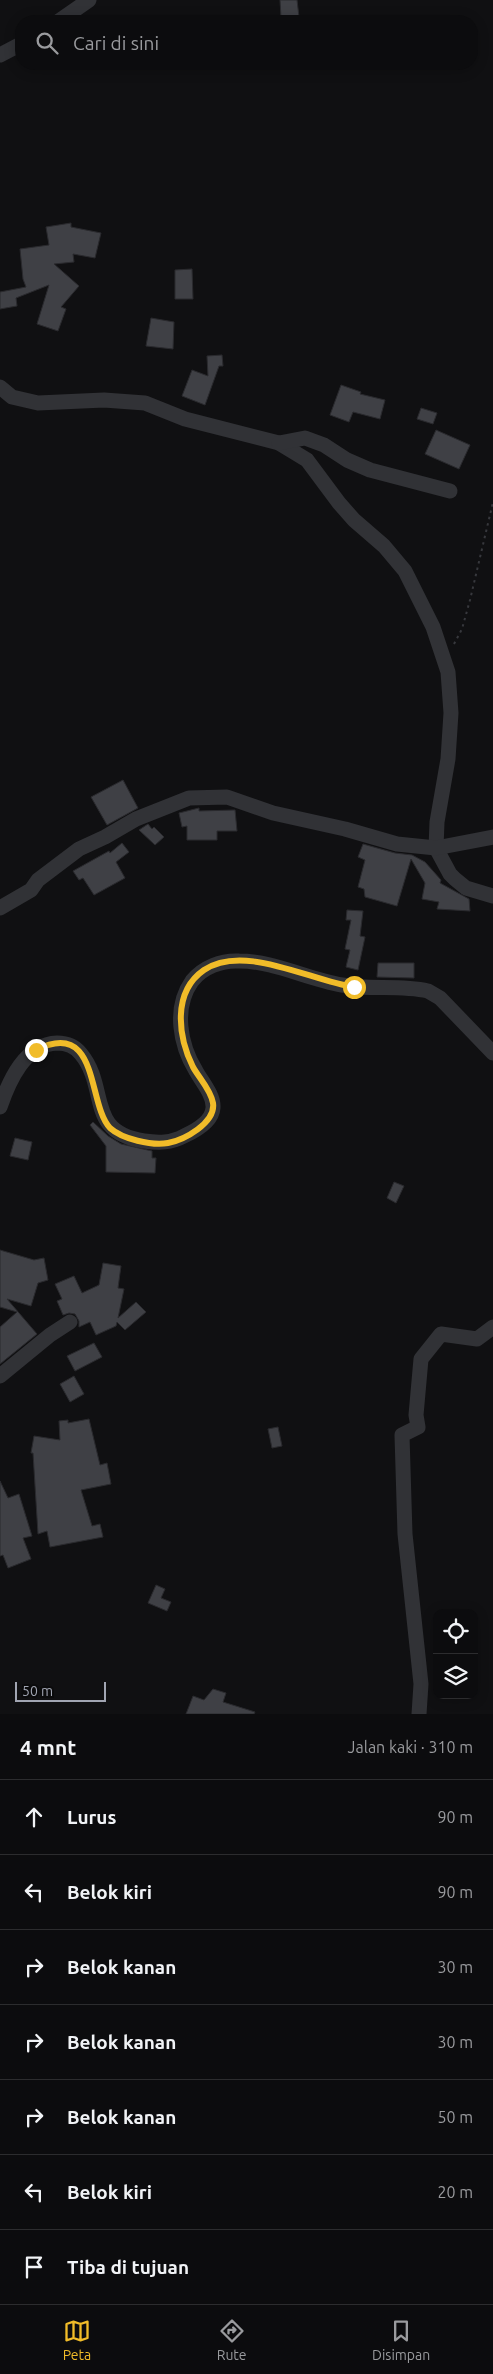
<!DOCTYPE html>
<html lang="id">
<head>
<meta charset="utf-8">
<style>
  :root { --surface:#0c0c0e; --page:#1a1a1c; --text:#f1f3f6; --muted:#9a9b9e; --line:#2c2c2e; --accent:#f1bc29 }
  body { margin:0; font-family:Ubuntu,sans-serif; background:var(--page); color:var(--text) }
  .controls { position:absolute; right:15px; bottom:15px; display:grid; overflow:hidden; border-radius:10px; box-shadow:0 2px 12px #0003 }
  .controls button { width:45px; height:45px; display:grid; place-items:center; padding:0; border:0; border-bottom:1px solid var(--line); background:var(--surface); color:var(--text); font:25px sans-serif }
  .scale { position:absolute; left:15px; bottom:12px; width:91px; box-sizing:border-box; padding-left:5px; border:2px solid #a1a5b2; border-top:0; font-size:14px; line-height:18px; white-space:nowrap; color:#a1a5b2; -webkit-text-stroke:4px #0b0b0c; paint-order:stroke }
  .stop { position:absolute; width:15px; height:15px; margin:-11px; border:4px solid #f1bc29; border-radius:50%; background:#fff }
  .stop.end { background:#f1bc29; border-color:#fff; box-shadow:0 1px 5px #0008 }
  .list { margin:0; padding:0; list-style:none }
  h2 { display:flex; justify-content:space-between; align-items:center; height:65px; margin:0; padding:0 20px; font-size:21px }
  h2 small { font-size:16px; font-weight:400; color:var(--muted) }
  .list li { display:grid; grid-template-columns:32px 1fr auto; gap:15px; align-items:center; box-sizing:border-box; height:75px; padding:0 20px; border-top:1px solid var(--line) }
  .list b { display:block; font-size:19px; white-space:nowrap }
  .list em { font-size:16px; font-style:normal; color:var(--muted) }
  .icon { flex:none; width:28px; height:28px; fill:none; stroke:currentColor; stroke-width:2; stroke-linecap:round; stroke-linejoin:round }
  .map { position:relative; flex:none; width:493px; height:1714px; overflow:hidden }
  .search { position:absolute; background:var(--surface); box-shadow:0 2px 12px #0003; left:15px; right:15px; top:15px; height:55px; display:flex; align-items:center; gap:12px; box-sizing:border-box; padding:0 18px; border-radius:20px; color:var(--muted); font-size:19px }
  .sheet { height:590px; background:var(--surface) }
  nav { display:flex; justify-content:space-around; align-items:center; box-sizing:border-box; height:70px; border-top:1px solid var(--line); background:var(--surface); font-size:14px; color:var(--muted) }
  nav a { display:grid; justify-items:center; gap:2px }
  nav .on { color:var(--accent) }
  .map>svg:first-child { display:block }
</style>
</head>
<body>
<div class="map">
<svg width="493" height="1714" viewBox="0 0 493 1714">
  <rect width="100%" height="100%" fill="#101012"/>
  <g fill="#3f4045" stroke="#2a2a2e">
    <polygon points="280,0 297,0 299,17 281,18"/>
    <polygon points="71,223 71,227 101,233 95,258 73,254 74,262 54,264 79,286 61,307 66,309 58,331 37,324 49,285 16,298 17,306 0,309 0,292 26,287 23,279 20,249 49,245 46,227"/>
    <polygon points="192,269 193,299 175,299 175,270"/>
    <polygon points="151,318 174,322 173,349 146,346"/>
    <polygon points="222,355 223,366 219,366 205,405 182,396 192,370 208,376 207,356"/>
    <polygon points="341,385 361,392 360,394 385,400 380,419 353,412 349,422 330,415"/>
    <polygon points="421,408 437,413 433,424 417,419"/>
    <polygon points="436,430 470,445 459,469 425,454"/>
    <polygon points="123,780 138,808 107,825 91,797"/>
    <polygon points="199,808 199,811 235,810 237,831 217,831 217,840 187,840 187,826 182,827 179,813"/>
    <polygon points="148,824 152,829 154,827 164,837 155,845 139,830"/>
    <polygon points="122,843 129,852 116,862 125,878 94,895 83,878 79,880 73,871 109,851 110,853"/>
    <polygon points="363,844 395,853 412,855 425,862 441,880 440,883 469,899 470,911 437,909 439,902 422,899 425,883 411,859 397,906 365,897 364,889 358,887 365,860 358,857"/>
    <polygon points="347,910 363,911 360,936 365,937 358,970 346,967 350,950 345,949 351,920 346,920"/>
    <polygon points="378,963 414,963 414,978 377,977"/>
    <polygon points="93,1122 108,1136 121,1144 152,1151 152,1158 156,1158 155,1173 106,1172 106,1146 90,1125"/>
    <polygon points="15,1138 32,1142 28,1160 10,1156"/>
    <polygon points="394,1182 404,1186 396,1203 387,1198"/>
    <polygon points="0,1250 34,1260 44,1258 48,1280 38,1283 31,1306 7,1299 37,1334 0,1364 0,1327 17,1312 0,1307"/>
    <polygon points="103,1263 121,1266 118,1288 124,1289 118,1318 136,1302 146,1312 125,1330 117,1322 116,1326 96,1335 90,1322 79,1327 79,1321 75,1314 69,1313 63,1315 57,1301 62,1299 55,1284 74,1276 82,1293 99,1285"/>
    <polygon points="94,1343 102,1357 75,1371 67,1356"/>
    <polygon points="74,1376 84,1394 70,1402 60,1384"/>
    <polygon points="89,1419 100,1465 107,1463 111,1484 81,1490 92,1526 100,1524 103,1537 50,1547 47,1531 38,1534 33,1453 31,1453 34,1436 60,1440 59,1421 68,1420 68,1423"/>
    <polygon points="278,1427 282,1446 272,1448 268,1429"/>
    <polygon points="0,1481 8,1498 19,1494 32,1536 23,1538 31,1559 8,1568 3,1555 0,1556"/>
    <polygon points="156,1585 165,1589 161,1598 171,1602 167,1611 148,1603"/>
    <polygon points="213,1689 226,1693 223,1702 255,1712 254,1714 186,1714 193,1696 204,1700"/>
  </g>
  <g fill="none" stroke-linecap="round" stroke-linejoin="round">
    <polyline stroke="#37383d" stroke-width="2" stroke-dasharray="2.5 4" stroke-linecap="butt" points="454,644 462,629 470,600 493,502"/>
    <g stroke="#313236" stroke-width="15">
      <polyline points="59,21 89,0"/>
      <polyline points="0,55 21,44"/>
      <polyline points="0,387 12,397 38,403 104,400 145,403 185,419 279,443 307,460 339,503 354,520 384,546 405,571 433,627 448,672 451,713 448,759 437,822 436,848 450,874 455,879 466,888 493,896"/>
      <polyline points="279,443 305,438 324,445 347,460 370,470 450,491"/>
      <polyline points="0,908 31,890 38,880 79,849 105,837 136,819 189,798 227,797 273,813 345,829 397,844 436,848 493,837"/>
      <path d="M0,1107C9,1081 25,1044 57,1043C66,1043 75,1046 81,1054C109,1088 85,1132 144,1141C159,1143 171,1143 184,1136C195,1131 212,1122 213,1108C214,1095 202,1082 196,1071C180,1045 173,1008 192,981C203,967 222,960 239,961C274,961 307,979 342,985C370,990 400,985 428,991L440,998L493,1053"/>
      <polyline points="0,1376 50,1335 70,1322"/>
      <polyline points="419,1714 421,1684 405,1534 402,1435 418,1427 416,1415 421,1359 441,1334 477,1339 493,1327"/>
    </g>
  </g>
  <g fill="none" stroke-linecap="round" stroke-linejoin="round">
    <path stroke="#f1bc29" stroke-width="6" d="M36,1050C100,1018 87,1104 110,1128C122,1139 152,1146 168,1143C184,1140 216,1123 213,1103C211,1090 199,1078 193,1067C178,1037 172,992 204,970C244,943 311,981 354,987"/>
  </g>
</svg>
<div class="controls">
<button><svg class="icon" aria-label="locate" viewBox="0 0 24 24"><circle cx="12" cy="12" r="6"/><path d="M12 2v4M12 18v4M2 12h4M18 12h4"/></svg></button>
<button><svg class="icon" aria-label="layers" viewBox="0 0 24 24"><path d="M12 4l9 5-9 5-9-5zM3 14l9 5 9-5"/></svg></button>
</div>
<div class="scale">50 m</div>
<div class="stop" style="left:354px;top:987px"></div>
<div class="stop end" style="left:36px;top:1050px"></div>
<div class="search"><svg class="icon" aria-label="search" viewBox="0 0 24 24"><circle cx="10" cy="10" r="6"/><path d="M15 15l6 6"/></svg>Cari di sini</div>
</div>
<section class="sheet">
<h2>4 mnt<small>Jalan kaki · 310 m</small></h2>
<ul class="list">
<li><svg class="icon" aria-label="ahead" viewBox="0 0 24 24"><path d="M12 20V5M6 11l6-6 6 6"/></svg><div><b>Lurus</b></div><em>90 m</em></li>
<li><svg class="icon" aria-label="left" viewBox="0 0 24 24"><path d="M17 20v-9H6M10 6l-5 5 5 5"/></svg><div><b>Belok kiri</b></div><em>90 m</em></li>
<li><svg class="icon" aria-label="right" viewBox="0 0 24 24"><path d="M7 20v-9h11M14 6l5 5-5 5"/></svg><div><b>Belok kanan</b></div><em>30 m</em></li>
<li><svg class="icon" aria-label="right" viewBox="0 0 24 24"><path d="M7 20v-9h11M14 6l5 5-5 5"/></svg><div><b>Belok kanan</b></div><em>30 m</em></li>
<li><svg class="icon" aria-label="right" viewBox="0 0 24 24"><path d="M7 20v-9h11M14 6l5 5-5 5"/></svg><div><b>Belok kanan</b></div><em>50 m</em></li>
<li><svg class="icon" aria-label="left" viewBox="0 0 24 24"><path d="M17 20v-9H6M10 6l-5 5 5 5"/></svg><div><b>Belok kiri</b></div><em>20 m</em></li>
<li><svg class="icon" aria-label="arrive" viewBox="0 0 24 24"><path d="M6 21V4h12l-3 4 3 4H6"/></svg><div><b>Tiba di tujuan</b></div></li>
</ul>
</section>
<nav>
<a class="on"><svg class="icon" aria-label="map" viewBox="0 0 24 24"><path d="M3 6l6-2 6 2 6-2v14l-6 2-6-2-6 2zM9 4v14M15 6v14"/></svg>Peta</a>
<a><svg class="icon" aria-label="directions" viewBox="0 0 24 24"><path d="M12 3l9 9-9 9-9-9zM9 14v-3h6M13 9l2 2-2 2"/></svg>Rute</a>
<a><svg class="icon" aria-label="saved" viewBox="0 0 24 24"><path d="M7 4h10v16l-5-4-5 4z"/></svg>Disimpan</a>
</nav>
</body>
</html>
